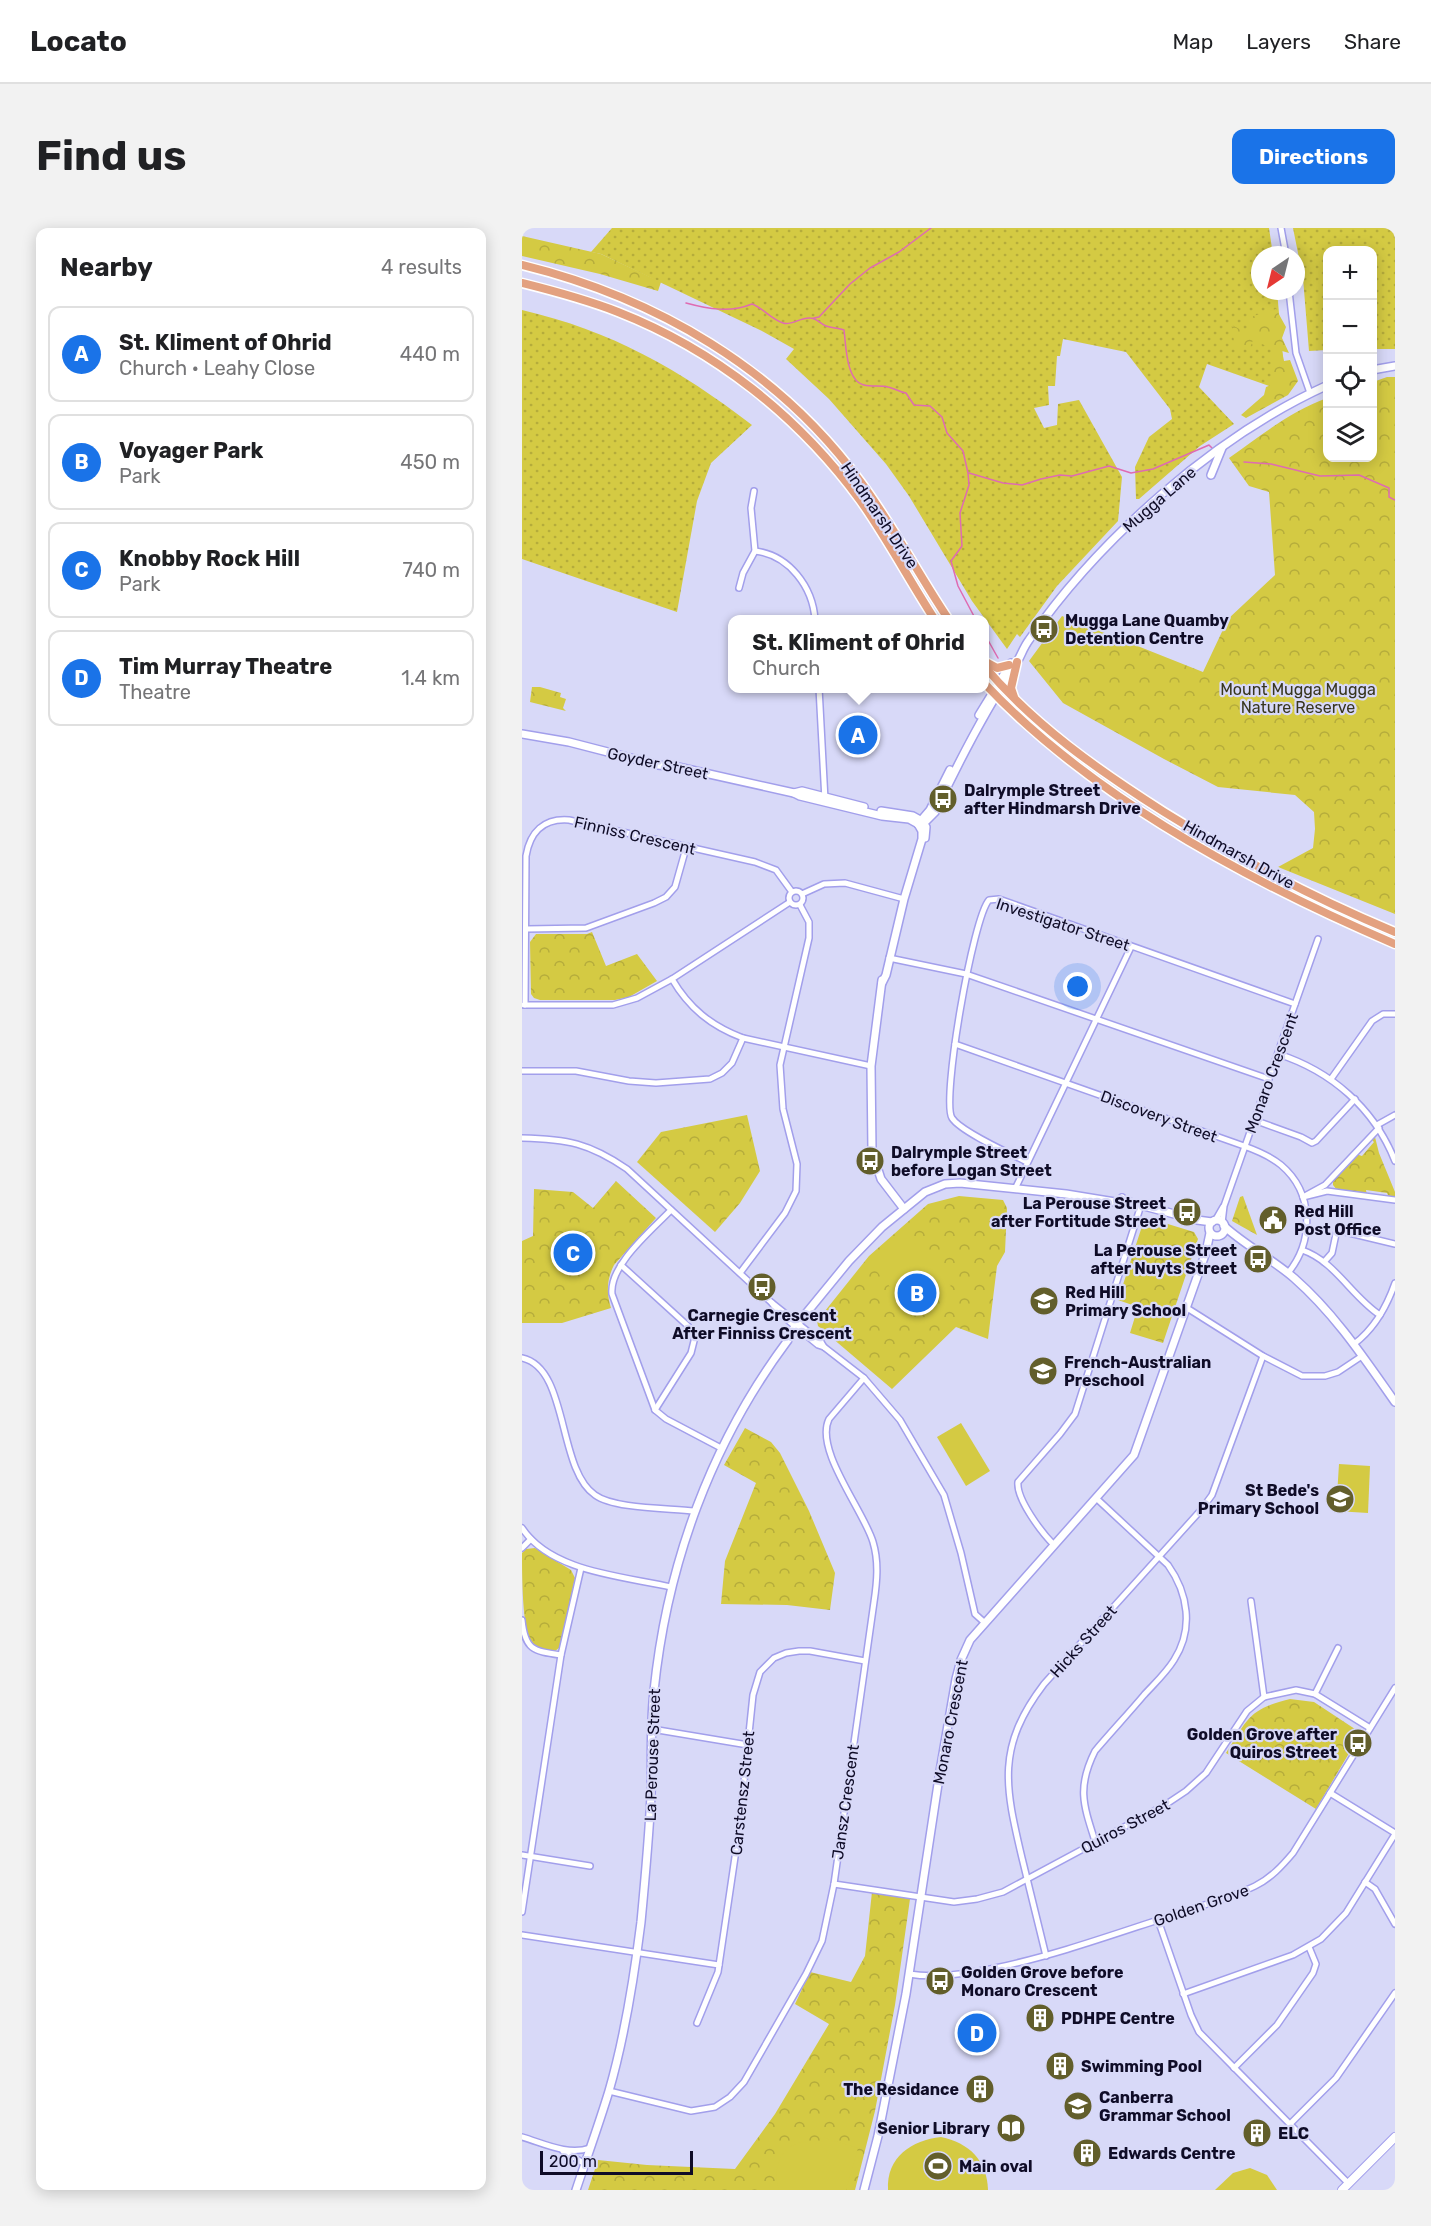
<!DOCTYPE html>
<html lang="en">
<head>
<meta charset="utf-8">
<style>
  :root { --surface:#fff; --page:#f2f2f2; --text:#202124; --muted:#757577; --line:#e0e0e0; --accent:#1a73e8 }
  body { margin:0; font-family:Rubik,sans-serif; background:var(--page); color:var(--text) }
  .controls { position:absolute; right:18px; top:18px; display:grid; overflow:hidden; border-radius:12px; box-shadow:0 3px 15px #0003 }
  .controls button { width:54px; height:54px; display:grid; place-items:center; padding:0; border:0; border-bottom:2px solid var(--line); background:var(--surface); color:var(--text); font:30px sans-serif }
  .compass { position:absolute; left:729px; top:18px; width:54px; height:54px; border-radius:50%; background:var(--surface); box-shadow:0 3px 15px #0003; rotate:215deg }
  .scale { position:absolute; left:18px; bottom:15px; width:153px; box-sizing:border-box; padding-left:6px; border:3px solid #0f0c27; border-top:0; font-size:16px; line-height:21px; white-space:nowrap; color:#0f0c27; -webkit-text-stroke:4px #d8d9f8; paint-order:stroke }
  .you { position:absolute; left:556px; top:759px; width:21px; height:21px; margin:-15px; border:4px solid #fff; border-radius:50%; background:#1a73e8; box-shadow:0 0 0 9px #1a73e833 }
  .badge { display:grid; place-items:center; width:39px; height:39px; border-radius:50%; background:var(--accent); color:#fff; font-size:20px; font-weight:700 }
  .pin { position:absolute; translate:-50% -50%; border:3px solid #fff; box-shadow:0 2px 6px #0006 }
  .popup { position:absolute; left:206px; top:387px; width:261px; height:78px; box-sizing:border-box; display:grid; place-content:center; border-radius:12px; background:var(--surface); filter:drop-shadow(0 2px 4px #0005); font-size:20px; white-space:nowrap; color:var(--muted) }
  .popup b { font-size:22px; color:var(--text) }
  .popup::after { content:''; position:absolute; left:50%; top:100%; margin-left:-12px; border:12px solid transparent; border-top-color:var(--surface) }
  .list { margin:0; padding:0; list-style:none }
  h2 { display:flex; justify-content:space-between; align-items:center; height:78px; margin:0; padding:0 24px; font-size:26px }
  h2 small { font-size:20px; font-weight:400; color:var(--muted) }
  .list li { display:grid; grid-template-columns:39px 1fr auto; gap:18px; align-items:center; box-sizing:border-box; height:96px; margin:0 12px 12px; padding:0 12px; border:2px solid var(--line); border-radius:12px }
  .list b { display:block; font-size:22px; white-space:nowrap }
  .list p { margin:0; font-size:20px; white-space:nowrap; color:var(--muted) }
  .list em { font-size:20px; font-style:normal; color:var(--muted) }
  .icon { flex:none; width:33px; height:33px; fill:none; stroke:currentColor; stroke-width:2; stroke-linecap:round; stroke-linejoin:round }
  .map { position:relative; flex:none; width:873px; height:1962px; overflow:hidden; border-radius:12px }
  header { display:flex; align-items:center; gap:36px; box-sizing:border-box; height:84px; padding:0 30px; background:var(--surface); border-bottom:2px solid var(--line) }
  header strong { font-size:28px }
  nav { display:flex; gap:33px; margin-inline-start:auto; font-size:21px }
  .intro { display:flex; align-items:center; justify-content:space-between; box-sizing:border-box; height:144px; padding:0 36px }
  h1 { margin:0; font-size:42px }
  .button { padding:15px 27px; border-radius:12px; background:var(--accent); color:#fff; font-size:21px; font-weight:700 }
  main { display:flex; gap:36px; padding:0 36px }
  aside { flex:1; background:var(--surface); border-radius:12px; box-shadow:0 3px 15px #0003 }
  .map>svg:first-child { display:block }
</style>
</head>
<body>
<header>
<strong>Locato</strong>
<nav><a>Map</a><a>Layers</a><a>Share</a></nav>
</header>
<div class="intro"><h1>Find us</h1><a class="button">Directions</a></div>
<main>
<aside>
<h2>Nearby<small>4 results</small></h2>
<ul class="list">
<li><span class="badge">A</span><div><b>St. Kliment of Ohrid</b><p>Church · Leahy Close</p></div><em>440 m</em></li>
<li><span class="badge">B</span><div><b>Voyager Park</b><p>Park</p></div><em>450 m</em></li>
<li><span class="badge">C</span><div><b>Knobby Rock Hill</b><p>Park</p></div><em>740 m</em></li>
<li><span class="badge">D</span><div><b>Tim Murray Theatre</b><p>Theatre</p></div><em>1.4 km</em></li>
</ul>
</aside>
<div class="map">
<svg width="873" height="1962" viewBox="0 0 873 1962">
  <defs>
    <pattern id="grass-dots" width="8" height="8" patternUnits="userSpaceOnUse" patternTransform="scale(1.5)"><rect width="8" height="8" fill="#d4ca43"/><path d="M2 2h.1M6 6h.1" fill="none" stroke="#b5ac3b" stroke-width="1.8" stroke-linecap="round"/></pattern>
    <pattern id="forest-crowns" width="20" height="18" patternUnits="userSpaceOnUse" patternTransform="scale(1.5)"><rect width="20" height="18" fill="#d4ca43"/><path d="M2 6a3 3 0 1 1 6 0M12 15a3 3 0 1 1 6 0" fill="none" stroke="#b5ac3b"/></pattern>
  </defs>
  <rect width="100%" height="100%" fill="#d8d9f8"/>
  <g fill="url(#grass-dots)">
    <polygon points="90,0 747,0 751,27 738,27 738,63 755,63 764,164 685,136 677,159 712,196 678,218 617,271 614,271 613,239 627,209 650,191 648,181 604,124 541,111 538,128 535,128 533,158 526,158 527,177 512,180 522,200 535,197 536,176 557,172 600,249 596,293 535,358 498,409 495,406 485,421 450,373 387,268 364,236 307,171 264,131 272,121 240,103 79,26 69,24"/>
    <polygon points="771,0 873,0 873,121 851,121 850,22 806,22 805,122 787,123 781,50"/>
    <path d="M0,82C90,103 157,141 230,197L189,235L175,273L155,384L0,331Z"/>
  </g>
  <g fill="url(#forest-crowns)">
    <polygon points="0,8 79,26 139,54 136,63 78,46 0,28"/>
    <polygon points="754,81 764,99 760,110 767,125 760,123 762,133 768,132 776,153 766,167 724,190 719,187 742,167 744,159 749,157 749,120 731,112 728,120 713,122 710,97 725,105 725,90"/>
    <path d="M865,149H873V686L756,639L791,620L793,601L792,584L773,567L696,559L642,531L541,475L507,433L540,388L681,444L706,391L753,347L747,264L727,258L707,230C738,208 769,183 805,170L806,230H850L851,154Z"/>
    <polygon points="10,459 18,459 39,465 38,469 44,471 41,480 44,483 8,474"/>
    <polygon points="70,704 84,738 115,726 135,753 107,769 93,772 18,772 12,770 9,766 8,714 14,706 65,706"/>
    <polygon points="225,887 238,943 218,975 193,1004 115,934 139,904"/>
    <polygon points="853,909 857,925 873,964 873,969 867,970 865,965 844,962 845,967 815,962 811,957 811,951 834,926 840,928 852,914 849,911"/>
    <path d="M94,953L134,990L92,1037C85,1051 84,1064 89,1080L40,1095H0V1013L11,1008L12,961L51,964L71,980Z"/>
    <polygon points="437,968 481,972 485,980 483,1024 475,1038 466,1111 434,1099 370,1161 296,1098 295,1093 347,1028 406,976"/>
    <polygon points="721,968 735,1007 710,993 718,969"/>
    <polygon points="623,989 672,1004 676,1011 641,1115 608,1105 616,1079 596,1072"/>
    <polygon points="223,1200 249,1214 258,1225 287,1283 313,1345 308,1382 265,1377 199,1376 203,1333 234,1255 202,1237"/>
    <path d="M13,1320L49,1342L53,1350L38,1419L32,1424C25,1422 15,1422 10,1416C0,1405 0,1343 0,1325L4,1321Z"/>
    <path d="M768,1471L792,1474L839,1505L794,1581L704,1525C726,1491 726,1481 768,1471Z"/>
    <polygon points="350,1664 388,1671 373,1777 353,1883 333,1962 66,1962 76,1932 125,1937 213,1941 253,1886 307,1796 273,1776 288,1744 329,1754 343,1728"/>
  </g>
  <g fill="#d4ca43">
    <polygon points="387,1009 429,1058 393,1088 351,1039"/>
    <polygon points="439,1195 468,1243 444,1258 415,1209"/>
    <polygon points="817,1236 848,1238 846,1285 814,1283"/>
    <path d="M299,1909L336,1920L324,1962H257C248,1934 265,1906 297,1916Z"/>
    <path d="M419,1909C447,1915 465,1932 466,1962H366C364,1929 390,1912 419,1909Z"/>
    <polygon points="728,1940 745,1947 755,1962 693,1962 711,1945"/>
  </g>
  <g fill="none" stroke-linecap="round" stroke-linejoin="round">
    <g stroke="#df6bb2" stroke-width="1.5">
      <path d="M164,75C186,81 208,85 230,76C241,80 249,91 261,95C269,98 279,89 288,90C295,90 298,96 304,98C310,100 317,100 322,102C324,117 324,153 342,157C350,159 359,157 366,159C372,160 377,164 384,165L392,177L408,178L420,189L425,205L441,223L446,245L447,257L438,285L440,318L429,333L436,358L454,392"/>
      <polyline points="292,90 297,89 328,56 348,40 377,24 409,0"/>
      <polyline points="722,234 749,236 798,248 837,247 867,260 867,269 873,272"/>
      <polyline points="447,245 481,255 500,257 519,251 538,247 550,248 587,238 609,245 631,241 687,217 690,220"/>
      <polyline points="462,405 476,430"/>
    </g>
    <g stroke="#a29feb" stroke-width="8">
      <g id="minor">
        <polyline points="759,0 764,27"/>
        <polyline points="767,63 774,125 788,165"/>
        <path d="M233,323C267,327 291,359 293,392"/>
        <polyline points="217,360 221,345 233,323 229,280 232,263"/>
        <polyline points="297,460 303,572"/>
        <circle cx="274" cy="670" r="7"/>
        <polyline points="280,666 302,656 323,655 382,671"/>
        <polyline points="5,701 64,700 132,675 144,669 153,659 164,620"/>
        <polyline points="367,730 444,746 747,851"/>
        <path d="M150,751C167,780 189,798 221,810L349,838"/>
        <polyline points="2,777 91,777 115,770 150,751 268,674"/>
        <path d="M3,777L4,628C8,604 22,590 47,592L233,634L254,642L270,664"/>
        <path d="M433,816L722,918C736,923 748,928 759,937C792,965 792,1013 766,1045"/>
        <path d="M756,826C809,843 852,880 873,933"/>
        <polyline points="0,843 54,843 107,853 134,855 188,851 200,845 210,835 221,810"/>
        <polyline points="809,851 850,793 861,786 873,786"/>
        <polyline points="732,892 779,909 790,915 794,913 833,871"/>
        <polyline points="855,897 873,887"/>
        <path d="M0,910C45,911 67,915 105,941L250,1075L299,1114L302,1119"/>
        <path d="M505,934C489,926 439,904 430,890C419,873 451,689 467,672L477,671L773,776"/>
        <polyline points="493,961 609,719"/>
        <polyline points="781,969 803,957 857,900"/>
        <polyline points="781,969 805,963 873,972"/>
        <path d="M149,982C130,1002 87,1037 90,1066L133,1182L144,1191L199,1220"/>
        <polyline points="693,993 701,979"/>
        <polyline points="700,995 702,978 709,958 796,711"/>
        <path d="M780,1022C813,1033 830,1069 858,1087"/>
        <polyline points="802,1034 810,1025 814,1006 819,1003 873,1016"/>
        <polyline points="99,1037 166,1098 173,1109 169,1125 133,1182"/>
        <polyline points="218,1045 263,985 274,963 275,936 261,881 258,837 287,710 287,694 278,677"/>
        <polyline points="250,1075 257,1085 296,1117 302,1119 342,1150 378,1192 422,1267 439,1325 453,1386 463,1395"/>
        <polyline points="665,1080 741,1128 780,1148 803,1148 816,1144 840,1128"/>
        <path d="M832,1116C852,1101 865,1078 873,1055"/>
        <path d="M0,1130C47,1140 35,1241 73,1267C92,1281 147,1280 172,1283"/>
        <path d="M0,1300C29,1344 100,1348 149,1359"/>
        <path d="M532,1317C520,1305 494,1271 496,1254L538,1206L553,1186L619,977"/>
        <polyline points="0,1320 9,1311"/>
        <polyline points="729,1373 742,1469"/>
        <path d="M0,1392C3,1422 11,1423 39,1427"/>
        <polyline points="793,1466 816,1420"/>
        <polyline points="130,1501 226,1517"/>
        <polyline points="808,1565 873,1605"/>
        <path d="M573,1613C561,1576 555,1559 573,1523C589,1504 606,1486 622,1467C632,1456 644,1445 652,1432C672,1401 666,1365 646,1337L574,1270"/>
        <polyline points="0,1627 68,1638"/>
        <polyline points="843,1654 853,1661 873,1696"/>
        <polyline points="312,1656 432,1674 455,1671 481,1664 643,1577 664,1563 684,1545 725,1483 742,1469 774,1462 793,1466 848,1500"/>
        <polyline points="0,1684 39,1427 59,1340"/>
        <polyline points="636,1692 669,1787 677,1804 827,1956"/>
        <polyline points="0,1707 197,1737"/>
        <path d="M524,1728C516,1696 508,1663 500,1630C483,1558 474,1519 522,1456L679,1282L690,1267L741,1128"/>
        <path d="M387,1746C415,1751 446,1745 473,1740C530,1728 584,1709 639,1691C670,1680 704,1672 733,1658C749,1650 760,1638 771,1625L873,1460"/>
        <polyline points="661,1766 771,1727 799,1711 824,1685 873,1606"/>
        <polyline points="175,1795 196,1744 217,1602 231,1467 238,1444 252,1430 264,1425 277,1423 288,1423 343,1433"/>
        <polyline points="712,1840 755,1797 791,1745 794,1736 787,1719"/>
        <path d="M87,1863L169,1883L193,1879L208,1869L222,1854L284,1746L300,1713L312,1656L352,1374C355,1354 357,1334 351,1314C342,1283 292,1222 307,1191L342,1150"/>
        <polyline points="768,1896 814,1850 873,1765"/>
        <path d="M0,1909C21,1915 46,1928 68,1920"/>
        <polyline points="41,1923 63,1936"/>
      </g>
    </g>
    <g stroke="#a29feb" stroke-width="10">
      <g id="tertiary">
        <polyline points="850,142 873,138"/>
        <polyline points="689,247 700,220"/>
        <polyline points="457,487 489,435"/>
        <polyline points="0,506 47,514 136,537 156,539 272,565 278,568 360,588 387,591 396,596"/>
        <polyline points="272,565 280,563 342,579"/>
        <polyline points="359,583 391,588 400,593 404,599 403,610"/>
        <path d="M396,596L404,593L413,584C437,533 462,484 494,436C499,428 501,420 507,412C577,311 693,208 806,157"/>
        <polyline points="360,752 349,838 350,923 359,951 382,981"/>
        <polyline points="360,755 364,747 382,671 400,611 400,603 396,596 408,582 428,542"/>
        <polyline points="600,970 603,973 675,992 690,994"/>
        <circle cx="695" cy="1000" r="8"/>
        <path d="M702,998C724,1018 750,1031 772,1050C813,1086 842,1130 873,1174"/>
        <path d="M54,1962C65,1929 77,1896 87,1863C103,1808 112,1750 119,1694C123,1652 127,1609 129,1567C130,1533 128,1498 132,1463C145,1336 189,1215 266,1112L268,1105L327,1033L360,999L403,964L423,956L438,955L544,966L599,975L603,973"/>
        <polyline points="342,1962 356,1908 384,1766 418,1543 434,1451 439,1432 448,1412 612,1227 684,1024 688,1005"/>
      </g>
    </g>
    <g stroke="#a29feb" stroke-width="10">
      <polyline id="secondary" points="820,1962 873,1909"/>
    </g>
    <g stroke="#fff" stroke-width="11">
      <g id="primary">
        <path d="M0,37C134,70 256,141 338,253C371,297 396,346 427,392"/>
        <path d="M0,55C32,63 65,72 96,84C193,122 276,188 338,272C365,310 387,352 413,392"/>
        <polyline points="462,433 475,440 487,437"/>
        <path d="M462,438C513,498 576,542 642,584C716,630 793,671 873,704"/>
        <path d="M462,455C570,570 728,654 873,716"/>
        <polyline points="492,469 489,460 495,434"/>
      </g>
    </g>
    <use href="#minor" stroke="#fff" stroke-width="5"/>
    <use href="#tertiary" stroke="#fff" stroke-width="7"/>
    <use href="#secondary" stroke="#fff" stroke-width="8"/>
    <use href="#primary" stroke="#e3a180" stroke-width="8"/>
  </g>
  <defs>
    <g id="bus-disc" transform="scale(1.5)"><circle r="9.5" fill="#625e2b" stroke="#d8d9f8"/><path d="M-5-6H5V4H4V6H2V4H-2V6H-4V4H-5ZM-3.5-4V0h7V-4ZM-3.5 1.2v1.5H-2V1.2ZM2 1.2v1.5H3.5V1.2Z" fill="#fff"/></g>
    <g id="civic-disc" transform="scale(1.5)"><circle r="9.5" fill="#625e2b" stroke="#d8d9f8"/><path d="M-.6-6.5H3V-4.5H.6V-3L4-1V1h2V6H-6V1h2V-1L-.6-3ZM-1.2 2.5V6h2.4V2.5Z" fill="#fff"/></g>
    <g id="school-disc" transform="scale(1.5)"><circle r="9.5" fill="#625e2b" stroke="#d8d9f8"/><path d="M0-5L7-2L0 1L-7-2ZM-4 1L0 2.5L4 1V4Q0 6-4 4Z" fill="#fff"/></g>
    <g id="building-disc" transform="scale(1.5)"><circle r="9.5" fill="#625e2b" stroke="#d8d9f8"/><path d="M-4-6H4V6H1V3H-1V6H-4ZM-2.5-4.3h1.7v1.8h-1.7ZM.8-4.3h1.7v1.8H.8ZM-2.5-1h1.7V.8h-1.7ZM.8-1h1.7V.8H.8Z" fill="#fff"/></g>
    <g id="library-disc" transform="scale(1.5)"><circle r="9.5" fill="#625e2b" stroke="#d8d9f8"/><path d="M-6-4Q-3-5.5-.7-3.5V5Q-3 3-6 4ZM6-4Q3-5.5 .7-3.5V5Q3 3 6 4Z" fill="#fff"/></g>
    <g id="stadium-disc" transform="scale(1.5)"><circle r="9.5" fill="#625e2b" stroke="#d8d9f8"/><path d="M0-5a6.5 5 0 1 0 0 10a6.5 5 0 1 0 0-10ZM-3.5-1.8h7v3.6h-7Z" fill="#fff"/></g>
  </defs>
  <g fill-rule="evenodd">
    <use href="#bus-disc" x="522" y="401"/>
    <use href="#bus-disc" x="421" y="571"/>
    <use href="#bus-disc" x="348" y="933"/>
    <use href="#bus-disc" x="665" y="984"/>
    <use href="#civic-disc" x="751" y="992"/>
    <use href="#bus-disc" x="736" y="1031"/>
    <use href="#bus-disc" x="240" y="1059"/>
    <use href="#school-disc" x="522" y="1073"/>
    <use href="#school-disc" x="521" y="1143"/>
    <use href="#school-disc" x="818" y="1271"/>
    <use href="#bus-disc" x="836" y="1515"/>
    <use href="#bus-disc" x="418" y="1753"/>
    <use href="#building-disc" x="518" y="1790"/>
    <use href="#building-disc" x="538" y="1838"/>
    <use href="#building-disc" x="458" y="1861"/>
    <use href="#school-disc" x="556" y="1878"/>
    <use href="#library-disc" x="489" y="1900"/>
    <use href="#building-disc" x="735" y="1905"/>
    <use href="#building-disc" x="565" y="1925"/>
    <use href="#stadium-disc" x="416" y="1938"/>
  </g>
  <g text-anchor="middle" stroke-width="4.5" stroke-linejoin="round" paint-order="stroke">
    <g font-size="16" fill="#0f0c27" stroke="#d8d9f8">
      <text transform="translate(637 271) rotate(-41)" y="6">Mugga Lane</text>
      <text transform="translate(358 287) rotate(56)" y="6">Hindmarsh Drive</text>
      <text transform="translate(136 535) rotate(12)" y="6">Goyder Street</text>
      <text transform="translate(113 607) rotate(13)" y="6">Finniss Crescent</text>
      <text transform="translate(717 626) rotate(29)" y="6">Hindmarsh Drive</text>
      <text transform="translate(541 696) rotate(18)" y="6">Investigator Street</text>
      <text transform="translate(749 845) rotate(-70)" y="6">Monaro Crescent</text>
      <text transform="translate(637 888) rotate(20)" y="6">Discovery Street</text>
      <text transform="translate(561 1413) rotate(-48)" y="6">Hicks Street</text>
      <text transform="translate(428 1494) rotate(-79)" y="6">Monaro Crescent</text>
      <text transform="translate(130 1527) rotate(-88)" y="6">La Perouse Street</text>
      <text transform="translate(220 1565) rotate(-84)" y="6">Carstensz Street</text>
      <text transform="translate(323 1574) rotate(-82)" y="6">Jansz Crescent</text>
      <text transform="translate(603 1598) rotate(-28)" y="6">Quiros Street</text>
      <text transform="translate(679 1677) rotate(-19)" y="6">Golden Grove</text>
    </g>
    <g font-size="16" font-weight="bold" fill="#0f0c27" stroke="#d8d9f8" text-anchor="start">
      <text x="543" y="398">Mugga Lane Quamby<tspan x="543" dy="18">Detention Centre</tspan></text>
      <text x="442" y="568">Dalrymple Street<tspan x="442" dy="18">after Hindmarsh Drive</tspan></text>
      <text x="369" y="930">Dalrymple Street<tspan x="369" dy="18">before Logan Street</tspan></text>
      <text x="644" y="981" text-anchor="end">La Perouse Street<tspan x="644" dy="18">after Fortitude Street</tspan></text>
      <text x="772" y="989">Red Hill<tspan x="772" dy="18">Post Office</tspan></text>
      <text x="715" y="1028" text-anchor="end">La Perouse Street<tspan x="715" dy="18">after Nuyts Street</tspan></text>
      <text x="543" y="1070">Red Hill<tspan x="543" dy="18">Primary School</tspan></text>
      <text x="240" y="1093" text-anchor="middle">Carnegie Crescent<tspan x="240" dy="18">After Finniss Crescent</tspan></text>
      <text x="542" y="1140">French-Australian<tspan x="542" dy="18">Preschool</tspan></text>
      <text x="797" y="1268" text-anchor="end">St Bede's<tspan x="797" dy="18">Primary School</tspan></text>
      <text x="815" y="1512" text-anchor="end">Golden Grove after<tspan x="815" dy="18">Quiros Street</tspan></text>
      <text x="439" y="1750">Golden Grove before<tspan x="439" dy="18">Monaro Crescent</tspan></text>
      <text x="539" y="1796">PDHPE Centre</text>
      <text x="559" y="1844">Swimming Pool</text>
      <text x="437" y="1867" text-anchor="end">The Residance</text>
      <text x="577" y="1875">Canberra<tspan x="577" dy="18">Grammar School</tspan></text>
      <text x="468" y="1906" text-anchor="end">Senior Library</text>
      <text x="756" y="1911">ELC</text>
      <text x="586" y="1931">Edwards Centre</text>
      <text x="437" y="1944">Main oval</text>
    </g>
    <g font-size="16" fill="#38361e" stroke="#d8d9f8">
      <text x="776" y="467">Mount Mugga Mugga<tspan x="776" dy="18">Nature Reserve</tspan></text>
    </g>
  </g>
</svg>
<div class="controls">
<button>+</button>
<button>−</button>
<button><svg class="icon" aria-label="locate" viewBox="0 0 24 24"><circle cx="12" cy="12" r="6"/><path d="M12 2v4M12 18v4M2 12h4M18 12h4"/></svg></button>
<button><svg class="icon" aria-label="layers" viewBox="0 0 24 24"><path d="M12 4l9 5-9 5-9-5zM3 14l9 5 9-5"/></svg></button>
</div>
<svg class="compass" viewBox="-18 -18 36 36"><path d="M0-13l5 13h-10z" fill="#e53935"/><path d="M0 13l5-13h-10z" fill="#757577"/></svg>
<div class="scale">200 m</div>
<div class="you"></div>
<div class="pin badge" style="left:336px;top:507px">A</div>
<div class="popup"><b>St. Kliment of Ohrid</b>Church</div>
<div class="pin badge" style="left:395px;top:1065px">B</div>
<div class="pin badge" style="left:51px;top:1025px">C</div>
<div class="pin badge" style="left:455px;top:1805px">D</div>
</div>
</main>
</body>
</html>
